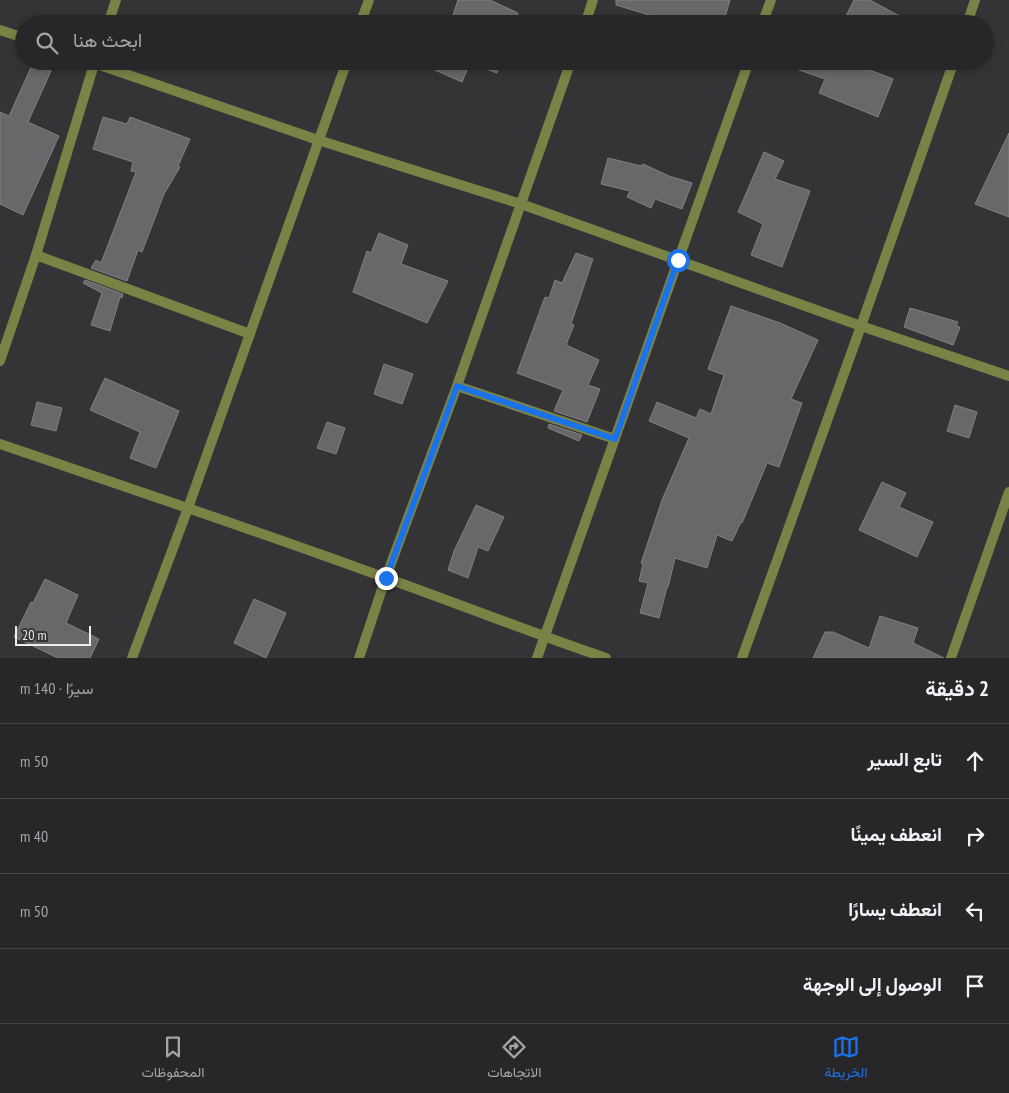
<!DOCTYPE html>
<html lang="ar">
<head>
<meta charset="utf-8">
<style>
  :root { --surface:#272628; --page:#333234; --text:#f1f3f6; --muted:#a4a5a8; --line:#434345; --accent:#1a73e8 }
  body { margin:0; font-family:"PT Sans Narrow",Vazirmatn,sans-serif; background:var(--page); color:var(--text); direction:rtl }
  .scale { position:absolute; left:15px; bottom:12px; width:76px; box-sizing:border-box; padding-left:5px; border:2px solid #ededee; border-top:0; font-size:14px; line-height:18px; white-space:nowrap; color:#ededee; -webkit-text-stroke:4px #343335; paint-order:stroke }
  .stop { position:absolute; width:15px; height:15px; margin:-11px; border:4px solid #1a73e8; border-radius:50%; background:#fff }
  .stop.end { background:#1a73e8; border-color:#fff; box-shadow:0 1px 5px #0008 }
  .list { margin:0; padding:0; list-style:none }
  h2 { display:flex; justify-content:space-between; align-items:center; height:65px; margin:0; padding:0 20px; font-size:21px }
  h2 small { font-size:16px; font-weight:400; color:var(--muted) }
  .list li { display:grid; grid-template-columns:32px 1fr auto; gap:15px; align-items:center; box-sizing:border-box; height:75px; padding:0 20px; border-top:1px solid var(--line) }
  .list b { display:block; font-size:19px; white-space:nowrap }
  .list em { font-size:16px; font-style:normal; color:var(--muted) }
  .icon { flex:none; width:28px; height:28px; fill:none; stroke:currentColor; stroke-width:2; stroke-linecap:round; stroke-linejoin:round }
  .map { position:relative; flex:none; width:1009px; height:658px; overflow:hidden; direction:ltr }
  .search { position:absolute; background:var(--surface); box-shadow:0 2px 8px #0003; left:15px; right:15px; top:15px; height:55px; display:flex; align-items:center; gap:12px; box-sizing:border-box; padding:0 18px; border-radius:28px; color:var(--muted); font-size:19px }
  .sheet { height:365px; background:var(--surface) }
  nav { display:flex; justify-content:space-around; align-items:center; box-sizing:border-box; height:70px; border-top:1px solid var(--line); background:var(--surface); font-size:14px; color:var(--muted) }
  nav a { display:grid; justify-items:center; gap:2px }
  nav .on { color:var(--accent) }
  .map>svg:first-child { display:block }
</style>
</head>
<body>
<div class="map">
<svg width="1009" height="658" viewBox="0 0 1009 658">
  <rect width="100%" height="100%" fill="#343335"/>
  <g fill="#69676a" stroke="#828083">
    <polygon points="458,0 490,0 518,13 514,24 450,24"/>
    <polygon points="616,0 730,0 723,24 658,24 659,18 616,5"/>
    <polygon points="854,0 870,0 914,24 842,24"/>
    <polygon points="438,61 501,61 497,73 470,63 462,82 435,70"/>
    <polygon points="783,61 847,61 893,79 878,117 819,93 825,79 782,64"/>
    <polygon points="33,63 51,71 28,122 59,136 23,215 0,204 0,112 9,116"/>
    <polygon points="103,117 127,124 130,117 190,139 178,166 180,167 164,194 142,252 138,250 127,281 91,268 96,260 101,263 136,172 131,171 133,162 93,149"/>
    <polygon points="1009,133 1009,217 975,204"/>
    <polygon points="764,152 784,161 775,179 810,191 782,267 751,255 763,224 738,212"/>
    <polygon points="608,158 641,166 643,164 669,176 692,183 682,209 655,199 651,208 627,197 630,191 601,184"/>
    <polygon points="379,233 408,245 401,264 448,281 427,323 353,292 367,251 371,253"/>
    <polygon points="576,253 593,259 571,324 574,325 566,345 599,360 588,385 600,389 587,422 554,411 563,390 517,373 545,297 549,298 555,280 562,283"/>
    <polygon points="85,280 123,294 122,298 120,297 110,331 91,325 102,293 83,283"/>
    <polygon points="731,306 780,323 818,340 791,399 802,403 779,467 767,463 742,523 741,522 732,541 717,535 707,568 675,558 668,587 667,587 659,618 640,613 648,583 639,581 643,564 641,563 662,500 689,438 649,421 657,402 696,418 700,409 711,414 724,375 708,369"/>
    <polygon points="910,308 958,322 956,326 960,327 953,345 904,327"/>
    <polygon points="384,364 413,374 402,404 374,394"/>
    <polygon points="105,378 179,411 156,468 130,458 140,432 90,410"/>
    <polygon points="37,402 62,408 56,431 31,425"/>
    <polygon points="955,405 977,412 969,438 947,431"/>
    <polygon points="327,422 345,428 336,454 317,448"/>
    <polygon points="549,424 582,435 579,441 548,428"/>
    <polygon points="882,482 906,493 899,507 933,522 917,557 859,530"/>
    <polygon points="476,505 504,517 488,551 478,547 468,578 448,570 454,551"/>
    <polygon points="45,579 78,595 66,623 99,639 90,658 58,658 14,637 31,602 33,603"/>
    <polygon points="254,599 286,613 266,658 234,643"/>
    <polygon points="880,616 918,628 913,643 944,658 813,658 825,632 833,632 869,648"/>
  </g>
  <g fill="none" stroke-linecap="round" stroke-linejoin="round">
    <g stroke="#7b8246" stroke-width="10">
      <polyline points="108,24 116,0"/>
      <polyline points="360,24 369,0"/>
      <polyline points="585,24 593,0"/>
      <polyline points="762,24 771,0"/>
      <polyline points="967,24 975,0"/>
      <polyline points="0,30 24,38"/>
      <polyline points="88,61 318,140 521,204 861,326 1009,376"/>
      <polyline points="36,255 250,334"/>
      <polyline points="0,361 36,255 95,61"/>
      <polyline points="457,386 615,439"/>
      <path d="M0,444C129,488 258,531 386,578C459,604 532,633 606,658"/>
      <polyline points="132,658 188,508 347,61"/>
      <polyline points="359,658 386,577 457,386 571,61"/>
      <polyline points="537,658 749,61"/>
      <polyline points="742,658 861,326 954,61"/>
      <polyline points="951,658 1009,492"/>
    </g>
  </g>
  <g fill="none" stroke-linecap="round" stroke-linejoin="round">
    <polyline stroke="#1a73e8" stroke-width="6" points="386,578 457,386 615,439 678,260"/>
  </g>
</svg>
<div class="scale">20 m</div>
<div class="stop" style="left:678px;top:260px"></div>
<div class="stop end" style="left:386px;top:578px"></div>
<div class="search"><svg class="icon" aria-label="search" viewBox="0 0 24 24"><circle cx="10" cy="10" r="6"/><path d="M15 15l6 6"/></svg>ابحث هنا</div>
</div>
<section class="sheet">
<h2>2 دقيقة<small>سيرًا · 140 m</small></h2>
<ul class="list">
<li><svg class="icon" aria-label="ahead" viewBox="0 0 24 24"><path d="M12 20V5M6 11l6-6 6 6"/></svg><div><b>تابع السير</b></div><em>50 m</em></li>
<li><svg class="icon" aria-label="right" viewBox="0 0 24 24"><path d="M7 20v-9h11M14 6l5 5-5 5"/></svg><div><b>انعطف يمينًا</b></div><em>40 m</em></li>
<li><svg class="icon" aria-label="left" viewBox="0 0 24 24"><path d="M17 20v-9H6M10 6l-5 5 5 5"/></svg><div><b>انعطف يسارًا</b></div><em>50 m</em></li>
<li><svg class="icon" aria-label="arrive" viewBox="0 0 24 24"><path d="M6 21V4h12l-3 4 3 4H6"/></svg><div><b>الوصول إلى الوجهة</b></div></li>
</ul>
</section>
<nav>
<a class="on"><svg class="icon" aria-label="map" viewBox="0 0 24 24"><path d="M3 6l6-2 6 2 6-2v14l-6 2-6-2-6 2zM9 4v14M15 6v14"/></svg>الخريطة</a>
<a><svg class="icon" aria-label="directions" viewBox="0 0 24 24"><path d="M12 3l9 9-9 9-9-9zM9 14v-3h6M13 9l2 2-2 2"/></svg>الاتجاهات</a>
<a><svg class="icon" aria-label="saved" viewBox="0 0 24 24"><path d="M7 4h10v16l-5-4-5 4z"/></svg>المحفوظات</a>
</nav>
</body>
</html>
